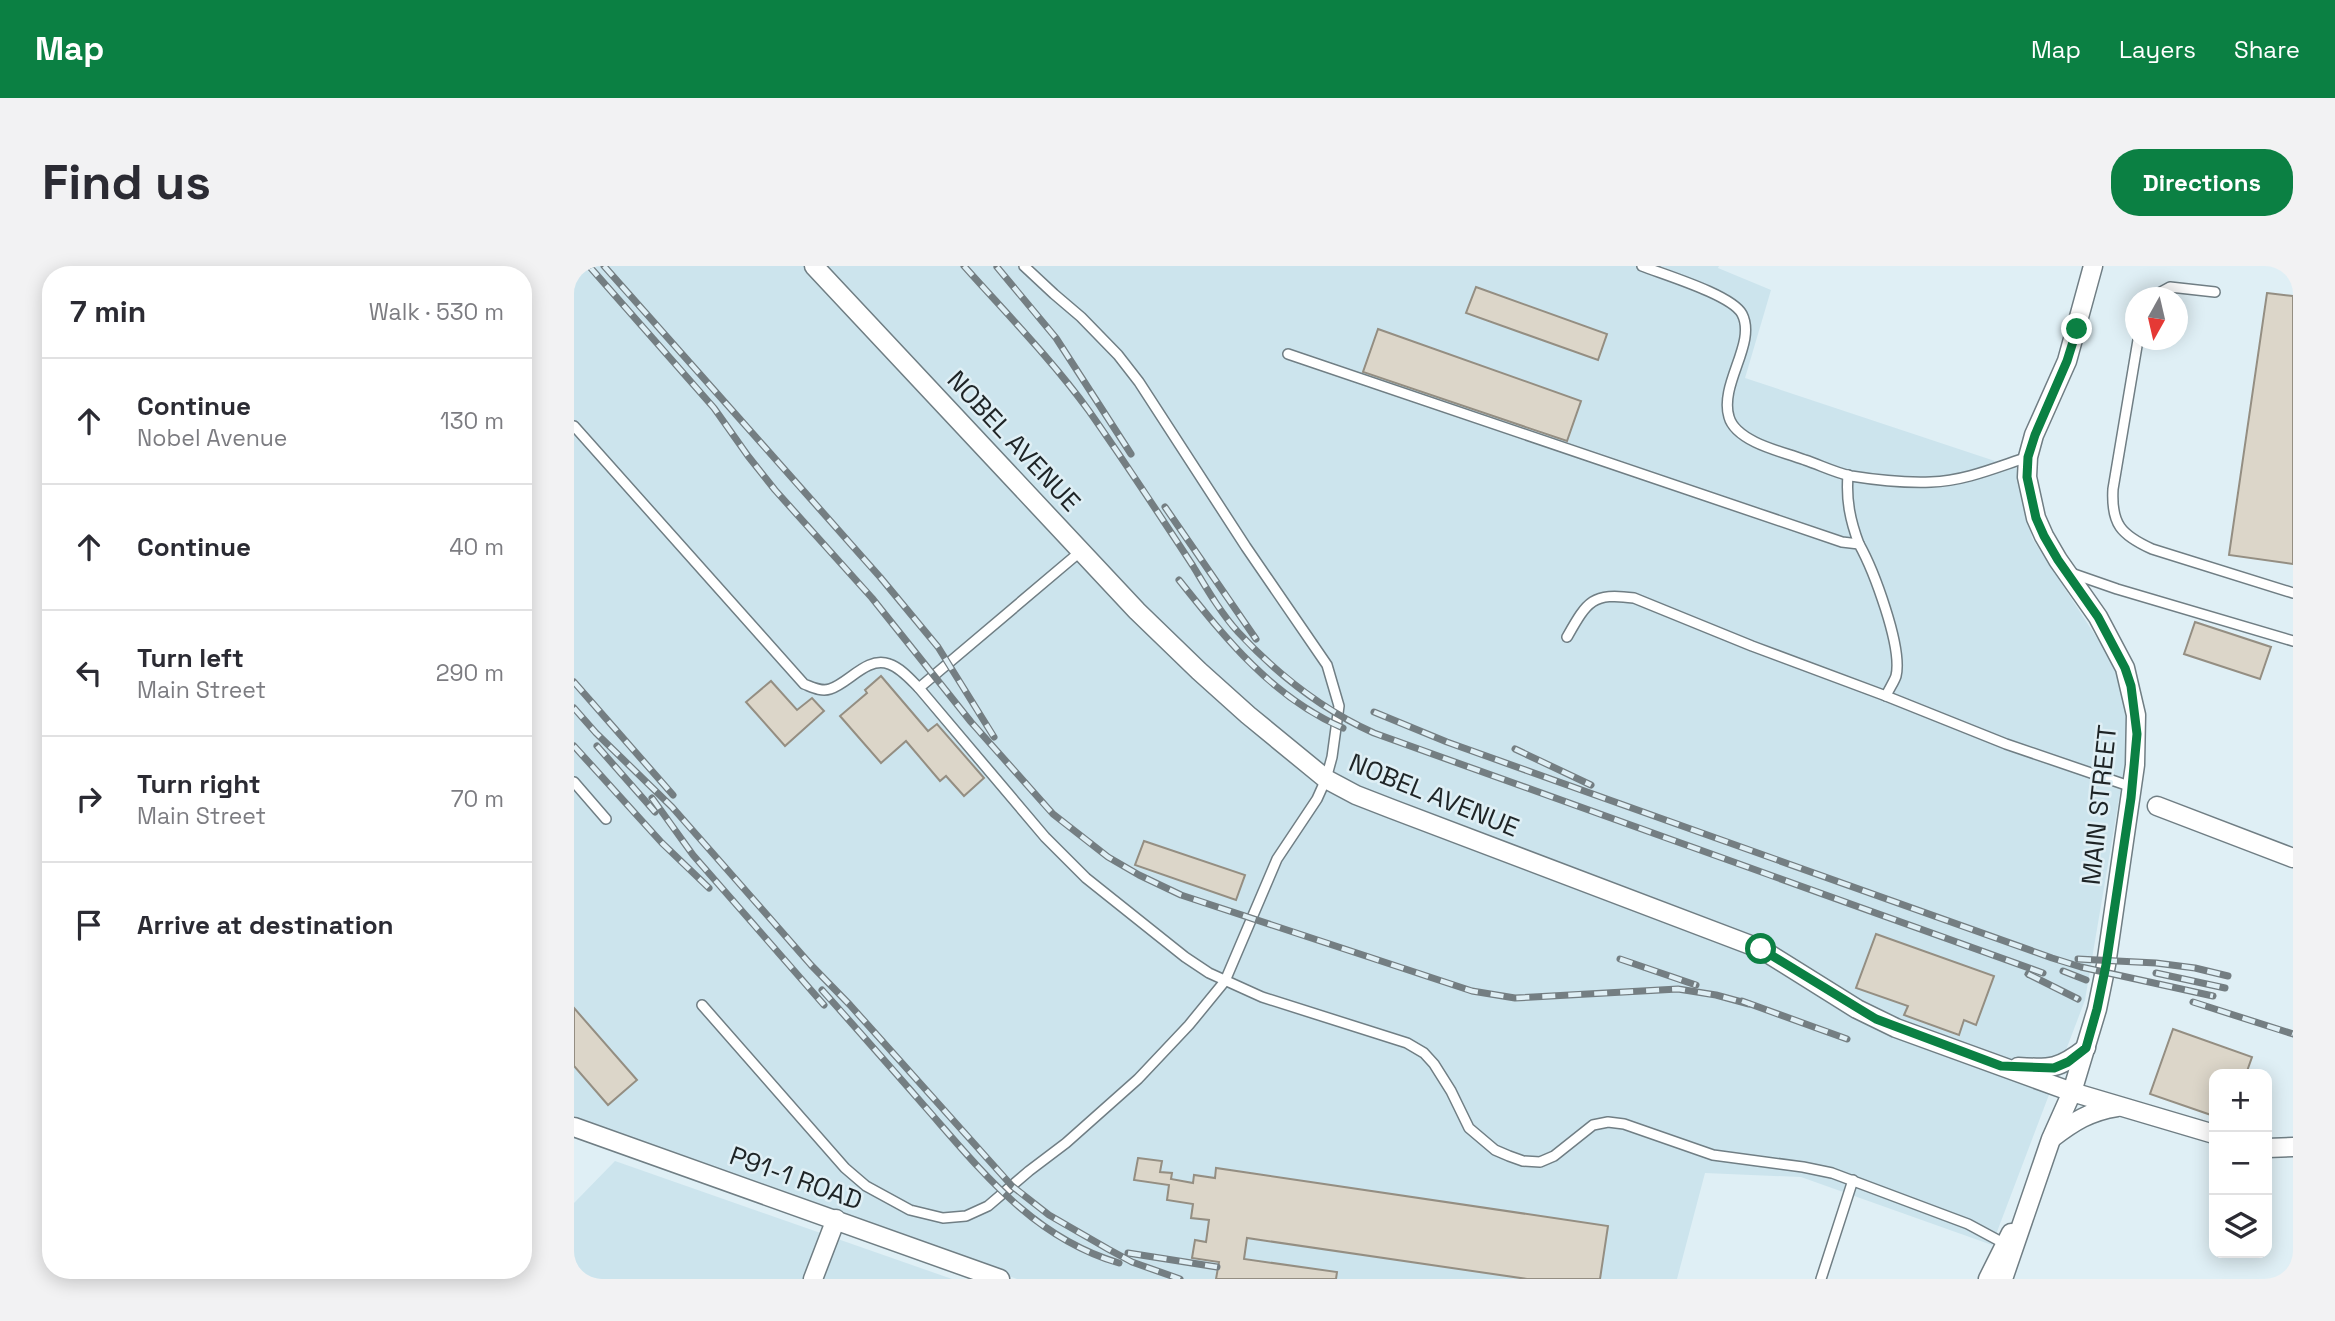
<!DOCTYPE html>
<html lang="en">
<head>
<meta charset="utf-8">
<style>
  :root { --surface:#fff; --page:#f2f2f3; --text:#2b2b33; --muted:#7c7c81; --line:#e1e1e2; --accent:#0b8043 }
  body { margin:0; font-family:"Space Grotesk",sans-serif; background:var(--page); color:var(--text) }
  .controls { position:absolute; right:21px; bottom:21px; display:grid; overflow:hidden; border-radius:14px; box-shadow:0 4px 18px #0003 }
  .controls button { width:63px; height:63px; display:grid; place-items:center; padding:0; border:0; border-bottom:2px solid var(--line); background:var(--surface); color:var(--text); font:35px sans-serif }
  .compass { position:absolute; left:1551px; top:21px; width:63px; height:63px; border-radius:50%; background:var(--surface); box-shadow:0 4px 18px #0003; rotate:188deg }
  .stop { position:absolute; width:21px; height:21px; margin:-16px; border:5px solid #0b8043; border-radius:50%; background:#fff }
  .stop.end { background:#0b8043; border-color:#fff; box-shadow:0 2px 7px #0008 }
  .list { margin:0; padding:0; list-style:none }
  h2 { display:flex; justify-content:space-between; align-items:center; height:91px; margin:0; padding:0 28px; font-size:30px }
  h2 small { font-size:23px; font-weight:400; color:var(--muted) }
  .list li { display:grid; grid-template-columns:46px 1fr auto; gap:21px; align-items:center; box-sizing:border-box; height:126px; padding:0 28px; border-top:2px solid var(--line) }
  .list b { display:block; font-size:26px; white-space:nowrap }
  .list p { margin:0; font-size:23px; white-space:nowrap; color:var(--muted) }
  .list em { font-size:23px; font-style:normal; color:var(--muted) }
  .icon { flex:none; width:38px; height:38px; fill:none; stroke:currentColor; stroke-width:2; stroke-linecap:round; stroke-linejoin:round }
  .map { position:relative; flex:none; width:1719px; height:1013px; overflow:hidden; border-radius:28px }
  header { display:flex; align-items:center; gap:42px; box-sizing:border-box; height:98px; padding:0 35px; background:var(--accent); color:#fff }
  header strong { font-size:33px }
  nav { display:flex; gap:38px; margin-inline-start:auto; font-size:24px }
  .intro { display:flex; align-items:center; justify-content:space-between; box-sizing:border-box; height:168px; padding:0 42px }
  h1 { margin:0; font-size:49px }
  .button { padding:18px 32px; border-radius:28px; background:var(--accent); color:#fff; font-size:24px; font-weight:700 }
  main { display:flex; gap:42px; padding:0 42px }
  aside { flex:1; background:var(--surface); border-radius:28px; box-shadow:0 4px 18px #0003 }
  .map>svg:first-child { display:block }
</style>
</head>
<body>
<header>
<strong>Map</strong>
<nav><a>Map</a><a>Layers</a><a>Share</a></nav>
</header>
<div class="intro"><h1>Find us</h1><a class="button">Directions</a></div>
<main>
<aside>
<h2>7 min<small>Walk · 530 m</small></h2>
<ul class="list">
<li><svg class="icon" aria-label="ahead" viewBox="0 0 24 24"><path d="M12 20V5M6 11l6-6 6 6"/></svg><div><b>Continue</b><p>Nobel Avenue</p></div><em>130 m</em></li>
<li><svg class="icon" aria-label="ahead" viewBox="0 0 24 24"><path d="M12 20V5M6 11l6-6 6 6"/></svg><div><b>Continue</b></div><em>40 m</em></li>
<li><svg class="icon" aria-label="left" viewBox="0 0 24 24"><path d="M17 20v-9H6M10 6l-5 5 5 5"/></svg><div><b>Turn left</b><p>Main Street</p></div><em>290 m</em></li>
<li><svg class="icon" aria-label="right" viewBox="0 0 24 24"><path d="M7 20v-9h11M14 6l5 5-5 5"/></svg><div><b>Turn right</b><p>Main Street</p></div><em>70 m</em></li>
<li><svg class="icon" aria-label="arrive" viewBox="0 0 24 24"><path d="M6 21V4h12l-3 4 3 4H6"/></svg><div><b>Arrive at destination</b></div></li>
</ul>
</aside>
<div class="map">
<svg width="1719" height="1013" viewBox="0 0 1719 1013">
  <rect width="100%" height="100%" fill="#dfeff5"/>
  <g fill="#cce4ed">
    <polygon points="0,0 1145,0 1144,2 1197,24 1171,112 1445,203 1458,272 1545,406 1557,462 1511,734 1418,979 1227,911 1131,907 1103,1013 443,1013 0,850"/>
    <polygon points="41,895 378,1013 0,1013 0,937"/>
  </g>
  <g fill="#dcd6c9" stroke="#948e82" stroke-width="2">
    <polygon points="902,21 1033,68 1024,94 892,47"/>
    <polygon points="1693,27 1719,30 1719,298 1655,289"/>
    <polygon points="804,63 1007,135 993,175 789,106"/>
    <polygon points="1621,356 1697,381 1686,413 1610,388"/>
    <polygon points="307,410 354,465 363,458 410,512 390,530 372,510 366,515 332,475 307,497 266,450 293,427 291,424"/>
    <polygon points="197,415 223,444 238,432 250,445 211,480 172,436"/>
    <polygon points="570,575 671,609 662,634 561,599"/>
    <polygon points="1302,668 1420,710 1402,759 1390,754 1385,769 1330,749 1334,740 1282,722"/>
    <polygon points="0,742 63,814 34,839 0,800"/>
    <polygon points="1599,763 1678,791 1672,808 1640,808 1640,850 1576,828"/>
    <polygon points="564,892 588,895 586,906 598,907 597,913 619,917 620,909 641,912 642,902 1034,960 1026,1013 953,1013 673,972 670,993 763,1006 762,1013 642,1013 645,996 618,992 621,974 632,976 635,954 617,952 619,938 593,934 595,919 560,914"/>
  </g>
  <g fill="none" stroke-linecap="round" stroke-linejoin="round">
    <g stroke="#707e84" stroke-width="12">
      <g id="lane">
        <path d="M1068,0C1091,9 1158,29 1168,48C1183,77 1145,118 1155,151C1158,162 1171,171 1181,176C1197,184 1215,188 1231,194C1246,199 1262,207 1277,210C1302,214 1331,217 1357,216C1391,215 1423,201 1454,191"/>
        <polyline points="1576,32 1596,21 1641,26"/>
        <path d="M1564,74L1539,223C1537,258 1547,269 1578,283L1719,327"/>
        <path d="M714,88L1268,276L1285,278C1299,303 1329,381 1322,410C1320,416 1315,423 1312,430L1432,478L1558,521"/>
        <path d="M0,160L230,418C238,421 247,426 256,423C275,417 293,390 315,398C327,402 337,414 345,422L471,571L512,612L611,691L635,707L688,731L833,777L850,787L860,798L877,825L895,862L921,884L935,890L949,895L966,896L980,890L1019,859L1034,856L1050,858L1139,889L1229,901L1258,907L1394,958L1433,979"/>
        <path d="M1274,209C1272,234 1276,254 1285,278"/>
        <polyline points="1497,307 1543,323 1719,375"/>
        <path d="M993,371C1013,336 1018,326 1060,332L1178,380L1312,430"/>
        <polyline points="345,422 507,285"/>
        <polyline points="0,516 32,553"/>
        <polyline points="128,739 271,902 292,920 336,944 369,952 392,950 414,940 455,905 492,877 564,813 615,759 651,715 703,593 743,533 752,513 758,491 765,440 753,399 672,281 565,116 544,89 507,51 480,28 450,0"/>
        <polyline points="1247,1013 1279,914"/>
      </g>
    </g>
    <g stroke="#707e84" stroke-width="21">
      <g id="street">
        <polyline points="240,0 563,345 625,405 674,449 752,513 782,529 818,543 1187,683 1283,743 1322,762 1498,826 1640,868"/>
        <polyline points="1583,540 1719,592"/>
        <path d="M1444,801C1477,803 1485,803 1512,782"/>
        <polyline points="0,861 426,1013"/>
        <path d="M1478,872C1499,856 1516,845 1543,841"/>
        <polyline points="1693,882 1719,881"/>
        <polyline points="239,1013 262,953"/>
        <polyline points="1414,1013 1437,967"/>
        <polyline points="1429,1013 1477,873 1498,826 1523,743 1532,699 1561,499 1562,449 1551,402 1524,351 1484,294 1470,270 1462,252 1453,211 1454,191 1460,169 1493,95 1519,0"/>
      </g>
    </g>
    <use href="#lane" stroke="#fff" stroke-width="9"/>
    <use href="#street" stroke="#fff" stroke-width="18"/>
    <g stroke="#747e82" stroke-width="7">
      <g id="rail">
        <polyline points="15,0 140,142 174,190 201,224 298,332 397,456 479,548 534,591 565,609 607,629 898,725 941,732 1104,723 1142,729 1175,738"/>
        <polyline points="30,0 306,311 364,381 420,471"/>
        <path d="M390,0C431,46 479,95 515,145C551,196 585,248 619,300C633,323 646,346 664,366C702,407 749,444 800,467L1469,707"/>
        <polyline points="423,1 482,72 557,188"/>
        <polyline points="591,241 682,373"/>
        <path d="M605,314C652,373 698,431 769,462"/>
        <polyline points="0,416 99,529"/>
        <polyline points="0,442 22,467 98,541 237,699 276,739 438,920 475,949 534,983 558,996 606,1013"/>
        <polyline points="800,446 873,476 1478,692 1507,701 1639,730"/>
        <polyline points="0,480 88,577 135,622"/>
        <polyline points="23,480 81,546"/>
        <polyline points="941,483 1017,519"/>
        <polyline points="78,532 119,589 250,739"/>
        <polyline points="1046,693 1122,719"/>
        <polyline points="1504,693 1582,697 1621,702 1654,710"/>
        <polyline points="1489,705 1512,714"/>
        <polyline points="1582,707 1651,722"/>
        <polyline points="1454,708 1504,733"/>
        <path d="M248,724C283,763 318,803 353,843C409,907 460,972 545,997"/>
        <polyline points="1168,735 1273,773"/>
        <polyline points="1619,736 1719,768"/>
        <polyline points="554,987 643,1001"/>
      </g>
    </g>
    <use href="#rail" stroke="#dfeff5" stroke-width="4.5" stroke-dasharray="13" stroke-linecap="butt"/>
  </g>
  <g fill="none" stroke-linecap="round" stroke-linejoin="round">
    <polyline stroke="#0b8043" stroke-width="9" points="1187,683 1302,753 1427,800 1480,802 1494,796 1512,782 1523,743 1532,699 1557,532 1563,468 1557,420 1551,402 1524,351 1484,294 1470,270 1462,252 1453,211 1454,191 1461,169 1493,95 1503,63"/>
  </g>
  <g text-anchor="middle" stroke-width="5" stroke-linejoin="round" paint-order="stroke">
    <g font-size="26" fill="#1e2426" stroke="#dfeff5">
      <text transform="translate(440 175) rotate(47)" y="9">NOBEL AVENUE</text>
      <text transform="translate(860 529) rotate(22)" y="9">NOBEL AVENUE</text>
      <text transform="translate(1525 539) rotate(-84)" y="9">MAIN STREET</text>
      <text transform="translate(222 912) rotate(20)" y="9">P91-1 ROAD</text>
    </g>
  </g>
</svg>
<div class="controls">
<button>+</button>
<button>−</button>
<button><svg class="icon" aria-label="layers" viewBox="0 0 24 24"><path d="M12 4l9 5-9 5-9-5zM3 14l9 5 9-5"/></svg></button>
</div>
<svg class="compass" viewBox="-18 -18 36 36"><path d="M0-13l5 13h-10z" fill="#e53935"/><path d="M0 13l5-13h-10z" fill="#7c7c81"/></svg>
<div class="stop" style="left:1187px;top:683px"></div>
<div class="stop end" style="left:1503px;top:63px"></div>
</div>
</main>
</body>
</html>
